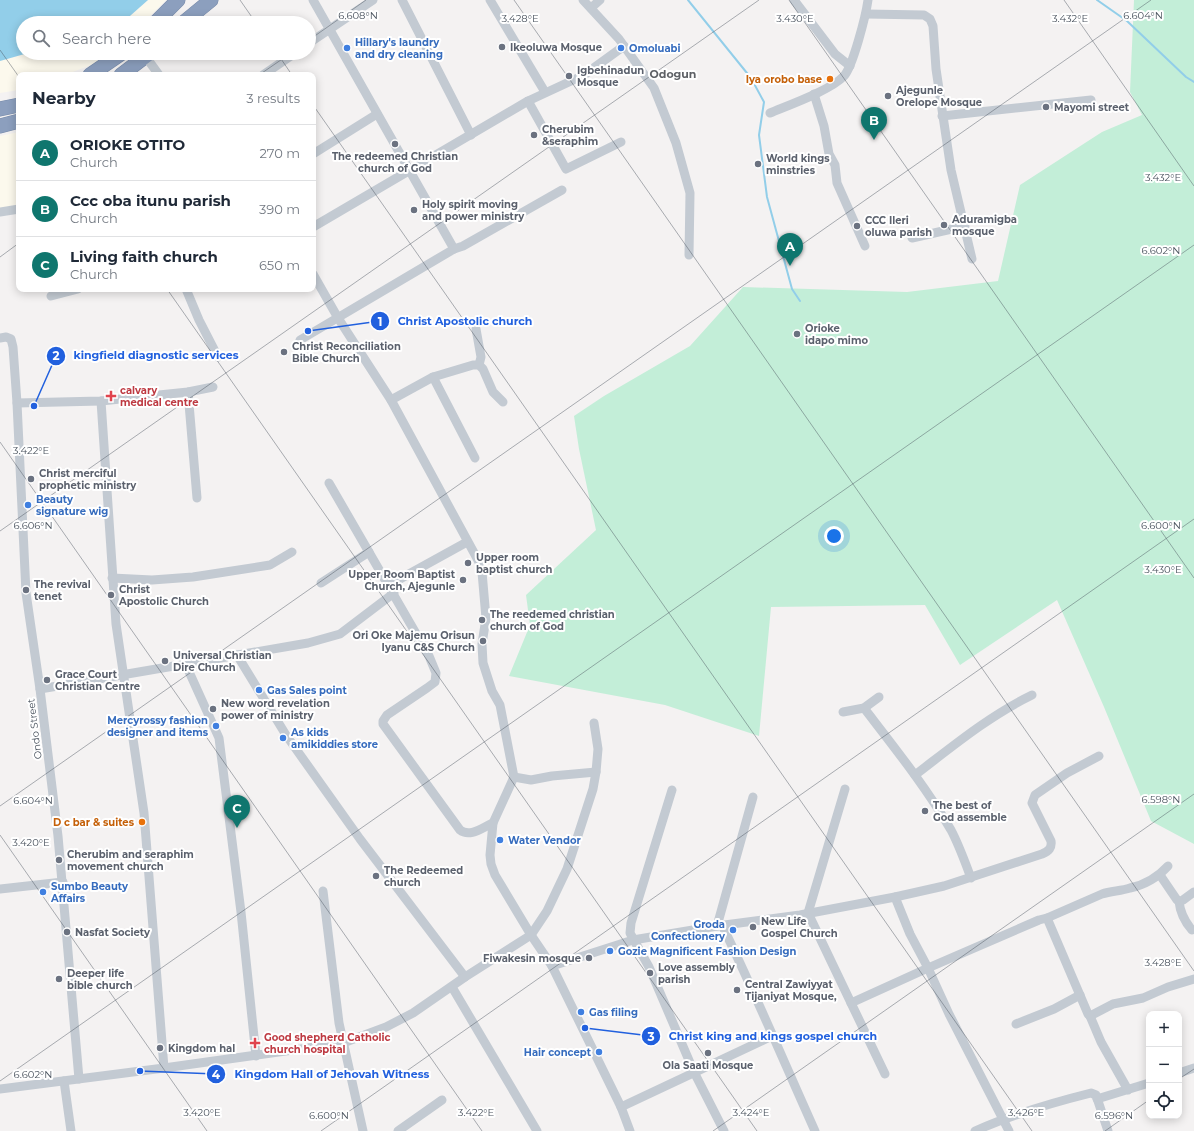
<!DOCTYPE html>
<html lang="en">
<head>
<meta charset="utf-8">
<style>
  :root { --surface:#fff; --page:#f2f2f3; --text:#1f2937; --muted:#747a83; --line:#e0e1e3; --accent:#0f766e }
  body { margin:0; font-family:Montserrat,sans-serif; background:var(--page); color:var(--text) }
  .controls { position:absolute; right:12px; bottom:12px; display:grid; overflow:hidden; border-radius:8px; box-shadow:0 2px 10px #0003 }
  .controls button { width:36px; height:36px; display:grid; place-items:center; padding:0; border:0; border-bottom:1px solid var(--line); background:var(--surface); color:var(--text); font:20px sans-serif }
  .you { position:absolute; left:834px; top:536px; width:14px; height:14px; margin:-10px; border:3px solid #fff; border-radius:50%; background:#1a73e8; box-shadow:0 0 0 6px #1a73e833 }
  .badge { display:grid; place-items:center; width:26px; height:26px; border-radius:50%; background:var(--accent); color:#fff; font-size:13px; font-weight:700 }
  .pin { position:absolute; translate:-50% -33px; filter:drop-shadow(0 1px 2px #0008) }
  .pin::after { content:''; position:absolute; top:21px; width:14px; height:12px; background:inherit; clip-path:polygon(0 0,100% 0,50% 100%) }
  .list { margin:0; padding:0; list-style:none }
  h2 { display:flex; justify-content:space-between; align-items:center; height:52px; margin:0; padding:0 16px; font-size:17px }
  h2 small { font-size:13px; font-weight:400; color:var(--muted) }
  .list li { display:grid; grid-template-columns:26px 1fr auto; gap:12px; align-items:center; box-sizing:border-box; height:56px; padding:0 16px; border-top:1px solid var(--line) }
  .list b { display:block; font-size:15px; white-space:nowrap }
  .list p { margin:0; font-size:13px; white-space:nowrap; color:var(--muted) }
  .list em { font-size:13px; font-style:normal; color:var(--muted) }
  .icon { flex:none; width:22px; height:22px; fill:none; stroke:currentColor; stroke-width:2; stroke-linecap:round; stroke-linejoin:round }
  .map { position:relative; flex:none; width:1194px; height:1131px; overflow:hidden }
  .search { position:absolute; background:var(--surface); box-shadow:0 2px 10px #0003; left:16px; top:16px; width:300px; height:44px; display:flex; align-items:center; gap:10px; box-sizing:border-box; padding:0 14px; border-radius:22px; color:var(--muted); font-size:15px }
  .panel { position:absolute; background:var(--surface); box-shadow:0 2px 10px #0003; left:16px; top:72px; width:300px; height:220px; border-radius:8px }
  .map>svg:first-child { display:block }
</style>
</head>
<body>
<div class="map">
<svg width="1194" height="1131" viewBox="0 0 1194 1131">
  <rect width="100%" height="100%" fill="#f4f2f2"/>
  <g fill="#fcf9ed">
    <polygon points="148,0 166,0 143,23 122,23"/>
    <polygon points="28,53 109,53 96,63 65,75 19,75 19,90 0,93 0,61"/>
    <polygon points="19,132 19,208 0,211 0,136"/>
  </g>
  <polygon fill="#c3eed8" points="1134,0 1194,0 1194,844 1151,821 1104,707 1057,600 960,665 925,605 771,607 759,736 665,705 509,676 530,625 526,595 596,530 579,449 574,416 604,396 690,346 743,287 907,292 998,281 1020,185 1102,132 1142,115 1130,92"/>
  <polygon fill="#92cee9" points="0,0 148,0 122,23 23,23 23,53 28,53 0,61"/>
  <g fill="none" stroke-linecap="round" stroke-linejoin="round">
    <g stroke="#92cee9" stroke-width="2">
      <polyline points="688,0 751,78 764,102 759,135 767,197 792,289 800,301"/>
      <polyline points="1097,0 1127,21 1186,77 1194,82"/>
    </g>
    <g stroke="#778aa9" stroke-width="15">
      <g id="highway">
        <polyline points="155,23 178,0"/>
        <polyline points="183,23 211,0"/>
        <polyline points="90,75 122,53"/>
        <polyline points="121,75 150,53"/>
        <polyline points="0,109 19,105"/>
        <polyline points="0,126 19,121"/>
      </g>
    </g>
    <g stroke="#c3cad2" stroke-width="9">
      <polyline points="313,0 454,249"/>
      <polyline points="402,0 471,135"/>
      <polyline points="490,0 545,92"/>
      <polyline points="583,0 619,39 654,88 676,143 690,193 689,255"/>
      <polyline points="794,0 835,54 850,66"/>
      <polyline points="591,8 600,0"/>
      <polyline points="866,14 924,15 930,19 933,26 936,69 951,170 972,259"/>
      <polyline points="309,43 373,0"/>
      <polyline points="146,57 159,75"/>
      <polyline points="263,75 295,53"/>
      <polyline points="814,94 824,126 829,154 835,165 837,183 865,246"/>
      <polyline points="528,101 566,169 621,142"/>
      <path d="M770,113C789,105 831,90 844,76C853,66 866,15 868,0"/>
      <polyline points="942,116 1091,100"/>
      <polyline points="313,154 377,114"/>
      <polyline points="0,212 19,209"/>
      <polyline points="313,227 528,101 584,75 624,46"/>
      <polyline points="912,238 965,226"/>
      <polyline points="313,274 338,318 391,400 479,562 482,572 486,618 482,644 483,663 492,691 500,705 514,777 493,823 490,855 491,864 495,875 531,935 552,966 621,1107 630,1131"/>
      <polyline points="186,289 199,320 218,357"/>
      <polyline points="51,296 78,289"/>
      <polyline points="476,329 481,357 479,365"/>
      <polyline points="0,338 6,337 11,339 13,347 17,403 26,593 40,689 58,836 79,1079"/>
      <polyline points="300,340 454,249 463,246 562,190"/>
      <polyline points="433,377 475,458"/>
      <polyline points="188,392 197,498"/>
      <polyline points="391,400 433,377 473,365 479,365 483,369 493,392 503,402"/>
      <polyline points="101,401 116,624 144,813 164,1068"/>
      <polyline points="17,403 101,401 188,392 213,387"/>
      <path d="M329,483L429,656L436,673L435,682L427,688L387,715L383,721V724L460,830C470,838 483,827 493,823"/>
      <polyline points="112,578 152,580 193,577 270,565 292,552"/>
      <polyline points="321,583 369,552"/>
      <polyline points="389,585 467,542"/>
      <polyline points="237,655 286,735 360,839 465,977"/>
      <polyline points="186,665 219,738 241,912 256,1056"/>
      <polyline points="40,689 308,643 340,634 394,593"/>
      <path d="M864,708C894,747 926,787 951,830C959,845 965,862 971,878"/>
      <polyline points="843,712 864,708 879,697"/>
      <path d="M915,775C953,746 989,716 1032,695"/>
      <polyline points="514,777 531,780 552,776 596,772"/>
      <polyline points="845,789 808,913 885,1074"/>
      <polyline points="672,790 631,923 630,933 649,967 694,1072 724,1131"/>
      <polyline points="1160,875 1177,900 1179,901 1183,900 1194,892"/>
      <polyline points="0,889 63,882"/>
      <polyline points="323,891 339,1023 363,1131"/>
      <polyline points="895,897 910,934 928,968 949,1014 1009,1131"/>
      <path d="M1179,901C1180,912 1185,922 1192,930"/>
      <path d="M1047,918L1102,894C1111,891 1121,891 1130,888C1144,885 1158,877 1168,866"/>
      <path d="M722,925C755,993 784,1062 815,1131"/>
      <polyline points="717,926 753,797"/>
      <path d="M552,966L633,940L717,926L800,915L895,897L944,886L1042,854C1049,851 1052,848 1051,841L1032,803L1035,795L1067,773L1099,756"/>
      <polyline points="452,987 537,1131"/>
      <polyline points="851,1003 928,968 1039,920 1047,918 1088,1014 1090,1016 1113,1004 1143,998 1168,987 1194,979"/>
      <polyline points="1090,1016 1101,1042 1128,1090"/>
      <polyline points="1016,1024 1054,1009 1080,995"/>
      <polyline points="1179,1073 1194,1068"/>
      <polyline points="64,1081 71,1131"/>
      <polyline points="0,1089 164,1068 343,1043 386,1027 413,1013 465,977 531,935 547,911 567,869 593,789 596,772 598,749 594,723"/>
      <polyline points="1097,1099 1149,1083"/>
      <polyline points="621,1107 772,1036"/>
      <polyline points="398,1131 442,1100"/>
      <path d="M975,1131C1013,1114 1051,1103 1091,1093L1096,1095L1108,1131"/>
    </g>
    <use href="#highway" stroke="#8c9fbe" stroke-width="14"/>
  </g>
  <path fill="none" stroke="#4a535e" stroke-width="1" stroke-opacity="0.45" d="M240,0L256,23M514,0L1194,971M789,0L1194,578M1064,0L1194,186M309,40L366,0M0,50L19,77M277,53L292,75M259,75L291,53M313,105L1032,1131M0,257L19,243M167,289L757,1131M0,442L482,1131M0,531L759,0M0,806L1151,0M0,835L207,1131M1179,1079L1194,1069M0,1081L1194,245M321,1131L1194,519M713,1131L1194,794M1105,1131L1149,1100"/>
  <g fill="#6b7280" stroke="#fff" stroke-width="1.5">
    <circle cx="502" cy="47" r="4"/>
    <circle cx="569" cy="76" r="4"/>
    <circle cx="888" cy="96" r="4"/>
    <circle cx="1046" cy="107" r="4"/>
    <circle cx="534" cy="135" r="4"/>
    <circle cx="395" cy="144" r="4"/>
    <circle cx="758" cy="164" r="4"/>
    <circle cx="414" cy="210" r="4"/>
    <circle cx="944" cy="225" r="4"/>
    <circle cx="857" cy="226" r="4"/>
    <circle cx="797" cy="334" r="4"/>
    <circle cx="284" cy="352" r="4"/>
    <circle cx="31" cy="479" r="4"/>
    <circle cx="468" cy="563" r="4"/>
    <circle cx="463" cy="580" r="4"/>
    <circle cx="26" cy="590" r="4"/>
    <circle cx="111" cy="595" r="4"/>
    <circle cx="482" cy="620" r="4"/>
    <circle cx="483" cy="641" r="4"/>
    <circle cx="165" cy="661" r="4"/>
    <circle cx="47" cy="680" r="4"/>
    <circle cx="213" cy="709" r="4"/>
    <circle cx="925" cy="811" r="4"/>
    <circle cx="59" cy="860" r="4"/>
    <circle cx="376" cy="876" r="4"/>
    <circle cx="753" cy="927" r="4"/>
    <circle cx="67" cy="932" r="4"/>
    <circle cx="589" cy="958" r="4"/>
    <circle cx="650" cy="973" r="4"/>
    <circle cx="59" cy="979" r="4"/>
    <circle cx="737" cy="990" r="4"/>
    <circle cx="160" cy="1048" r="4"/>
    <circle cx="708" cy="1053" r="4"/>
  </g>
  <g fill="#3f7fe0" stroke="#fff" stroke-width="1.5">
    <circle cx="347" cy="48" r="4"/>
    <circle cx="621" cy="48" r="4"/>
    <circle cx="28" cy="505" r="4"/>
    <circle cx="259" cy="690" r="4"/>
    <circle cx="216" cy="726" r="4"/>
    <circle cx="283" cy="738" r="4"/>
    <circle cx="500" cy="840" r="4"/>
    <circle cx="43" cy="892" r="4"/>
    <circle cx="733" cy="930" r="4"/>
    <circle cx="610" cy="951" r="4"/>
    <circle cx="581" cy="1012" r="4"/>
    <circle cx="599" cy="1052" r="4"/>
  </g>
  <g fill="#e8710a" stroke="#fff" stroke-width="1.5">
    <circle cx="830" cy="79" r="4"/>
    <circle cx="142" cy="822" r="4"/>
  </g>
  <g fill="#e0444e" stroke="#fff" stroke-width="1.5">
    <path d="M109 390h4v4h4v4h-4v4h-4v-4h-4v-4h4z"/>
    <path d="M253 1037h4v4h4v4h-4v4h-4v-4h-4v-4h4z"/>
  </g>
  <g text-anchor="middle" stroke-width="4" stroke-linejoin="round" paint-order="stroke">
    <g font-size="10" font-weight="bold" fill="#366cbe" stroke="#fff" text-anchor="start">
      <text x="355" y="46">Hillary's laundry<tspan x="355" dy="12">and dry cleaning</tspan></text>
      <text x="629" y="52">Omoluabi</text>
      <text x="36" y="503">Beauty<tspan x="36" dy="12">signature wig</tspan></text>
      <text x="267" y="694">Gas Sales point</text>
      <text x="208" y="724" text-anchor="end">Mercyrossy fashion<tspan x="208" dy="12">designer and items</tspan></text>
      <text x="291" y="736">As kids<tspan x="291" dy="12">amikiddies store</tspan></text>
      <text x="508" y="844">Water Vendor</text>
      <text x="51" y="890">Sumbo Beauty<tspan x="51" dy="12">Affairs</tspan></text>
      <text x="725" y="928" text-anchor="end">Groda<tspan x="725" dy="12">Confectionery</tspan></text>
      <text x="618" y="955">Gozie Magnificent Fashion Design</text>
      <text x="589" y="1016">Gas filing</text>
      <text x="591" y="1056" text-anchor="end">Hair concept</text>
    </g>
    <g font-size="10" font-weight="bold" fill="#5b616d" stroke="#fff" text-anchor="start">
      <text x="510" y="51">Ikeoluwa Mosque</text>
      <text x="577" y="74">Igbehinadun<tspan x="577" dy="12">Mosque</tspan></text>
      <text x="896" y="94">Ajegunle<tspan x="896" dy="12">Orelope Mosque</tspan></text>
      <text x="1054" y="111">Mayomi street</text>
      <text x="542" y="133">Cherubim<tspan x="542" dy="12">&amp;seraphim</tspan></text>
      <text x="395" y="160" text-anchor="middle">The redeemed Christian<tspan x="395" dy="12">church of God</tspan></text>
      <text x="766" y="162">World kings<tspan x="766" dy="12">minstries</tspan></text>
      <text x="422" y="208">Holy spirit moving<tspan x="422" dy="12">and power ministry</tspan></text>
      <text x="952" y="223">Aduramigba<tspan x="952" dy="12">mosque</tspan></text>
      <text x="865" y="224">CCC Ileri<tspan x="865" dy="12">oluwa parish</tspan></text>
      <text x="805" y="332">Orioke<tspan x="805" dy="12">idapo mimo</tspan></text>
      <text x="292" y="350">Christ Reconciliation<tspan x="292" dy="12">Bible Church</tspan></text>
      <text x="39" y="477">Christ merciful<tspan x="39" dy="12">prophetic ministry</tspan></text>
      <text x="476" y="561">Upper room<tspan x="476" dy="12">baptist church</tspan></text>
      <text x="455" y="578" text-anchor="end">Upper Room Baptist<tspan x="455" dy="12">Church, Ajegunle</tspan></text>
      <text x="34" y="588">The revival<tspan x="34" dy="12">tenet</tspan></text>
      <text x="119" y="593">Christ<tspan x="119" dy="12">Apostolic Church</tspan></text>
      <text x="490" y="618">The reedemed christian<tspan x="490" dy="12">church of God</tspan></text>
      <text x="475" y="639" text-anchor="end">Ori Oke Majemu Orisun<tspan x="475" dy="12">Iyanu C&amp;S Church</tspan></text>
      <text x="173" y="659">Universal Christian<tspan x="173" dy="12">Dire Church</tspan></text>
      <text x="55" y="678">Grace Court<tspan x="55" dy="12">Christian Centre</tspan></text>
      <text x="221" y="707">New word revelation<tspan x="221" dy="12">power of ministry</tspan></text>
      <text x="933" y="809">The best of<tspan x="933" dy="12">God assemble</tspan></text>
      <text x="67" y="858">Cherubim and seraphim<tspan x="67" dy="12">movement church</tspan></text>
      <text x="384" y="874">The Redeemed<tspan x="384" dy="12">church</tspan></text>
      <text x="761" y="925">New Life<tspan x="761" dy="12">Gospel Church</tspan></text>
      <text x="75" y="936">Nasfat Society</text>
      <text x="581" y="962" text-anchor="end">Fiwakesin mosque</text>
      <text x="658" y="971">Love assembly<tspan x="658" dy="12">parish</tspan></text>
      <text x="67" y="977">Deeper life<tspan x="67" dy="12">bible church</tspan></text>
      <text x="745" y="988">Central Zawiyyat<tspan x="745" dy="12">Tijaniyat Mosque,</tspan></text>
      <text x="168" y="1052">Kingdom hal</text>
      <text x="708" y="1069" text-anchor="middle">Ola Saati Mosque</text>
    </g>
    <g font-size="10" font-weight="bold" fill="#c56008" stroke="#fff" text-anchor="end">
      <text x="822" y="83">Iya orobo base</text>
      <text x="134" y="826">D c bar &amp; suites</text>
    </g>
    <g font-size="10" font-weight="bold" fill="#be3a42" stroke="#fff" text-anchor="start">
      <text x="120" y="394">calvary<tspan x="120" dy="12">medical centre</tspan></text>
      <text x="264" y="1041">Good shepherd Catholic<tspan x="264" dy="12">church hospital</tspan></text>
    </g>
    <g font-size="10" fill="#4a535e" stroke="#fff">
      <text transform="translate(34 729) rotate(-97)" y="4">Ondo Street</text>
    </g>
    <g font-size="11" font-weight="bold" fill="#5e6166" stroke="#fff">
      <text x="673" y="78">Odogun</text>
    </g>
  </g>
  <g font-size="10" text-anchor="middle" fill="#4a535e" stroke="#fff" stroke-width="4" stroke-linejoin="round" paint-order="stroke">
    <text x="1143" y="19">6.604°N</text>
    <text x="358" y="19">6.608°N</text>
    <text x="520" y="22">3.428°E</text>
    <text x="795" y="22">3.430°E</text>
    <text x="1070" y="22">3.432°E</text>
    <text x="1163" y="181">3.432°E</text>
    <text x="1161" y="254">6.602°N</text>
    <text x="31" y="454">3.422°E</text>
    <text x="1161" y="529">6.600°N</text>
    <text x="33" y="529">6.606°N</text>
    <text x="1163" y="573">3.430°E</text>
    <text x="1161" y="803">6.598°N</text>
    <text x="33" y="804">6.604°N</text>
    <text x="31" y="846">3.420°E</text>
    <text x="1163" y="966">3.428°E</text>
    <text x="33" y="1078">6.602°N</text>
    <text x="202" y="1116">3.420°E</text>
    <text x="476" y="1116">3.422°E</text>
    <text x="751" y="1116">3.424°E</text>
    <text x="1026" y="1116">3.426°E</text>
    <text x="329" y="1119">6.600°N</text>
    <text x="1114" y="1119">6.596°N</text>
  </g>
  <path fill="none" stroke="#2160de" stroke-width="1.5" d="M308 331L380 321M34 406L56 356M585 1028L651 1036M140 1071L216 1074"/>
  <g fill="#2160de" stroke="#fff" stroke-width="1.5">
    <circle cx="308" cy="331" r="4"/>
    <circle cx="34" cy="406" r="4"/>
    <circle cx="585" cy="1028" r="4"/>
    <circle cx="140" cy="1071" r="4"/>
    <circle cx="380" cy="321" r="10"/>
    <circle cx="56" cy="356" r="10"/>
    <circle cx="651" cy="1036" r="10"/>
    <circle cx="216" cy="1074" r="10"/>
  </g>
  <g font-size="12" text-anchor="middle" font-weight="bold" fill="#fff">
    <text x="380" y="326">1</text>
    <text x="56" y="360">2</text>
    <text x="651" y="1041">3</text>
    <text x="216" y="1079">4</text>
  </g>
  <g font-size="11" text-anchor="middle" font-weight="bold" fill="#2160de" stroke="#fff" stroke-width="4" stroke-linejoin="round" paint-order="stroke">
    <text x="465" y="325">Christ Apostolic church</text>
    <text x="156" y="359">kingfield diagnostic services</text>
    <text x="773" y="1040">Christ king and kings gospel church</text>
    <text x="332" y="1078">Kingdom Hall of Jehovah Witness</text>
  </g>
</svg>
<div class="controls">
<button>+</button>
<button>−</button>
<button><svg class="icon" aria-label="locate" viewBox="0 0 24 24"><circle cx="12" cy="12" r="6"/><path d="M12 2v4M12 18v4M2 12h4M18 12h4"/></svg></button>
</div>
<div class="you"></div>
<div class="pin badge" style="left:790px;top:266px">A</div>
<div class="pin badge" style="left:874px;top:140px">B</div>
<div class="pin badge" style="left:237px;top:828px">C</div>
<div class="search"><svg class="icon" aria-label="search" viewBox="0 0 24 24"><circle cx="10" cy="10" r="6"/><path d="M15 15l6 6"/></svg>Search here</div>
<section class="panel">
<h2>Nearby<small>3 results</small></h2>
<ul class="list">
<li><span class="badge">A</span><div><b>ORIOKE OTITO</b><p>Church</p></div><em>270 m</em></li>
<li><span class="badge">B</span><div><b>Ccc oba itunu parish</b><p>Church</p></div><em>390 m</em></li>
<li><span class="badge">C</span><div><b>Living faith church</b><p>Church</p></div><em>650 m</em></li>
</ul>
</section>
</div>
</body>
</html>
